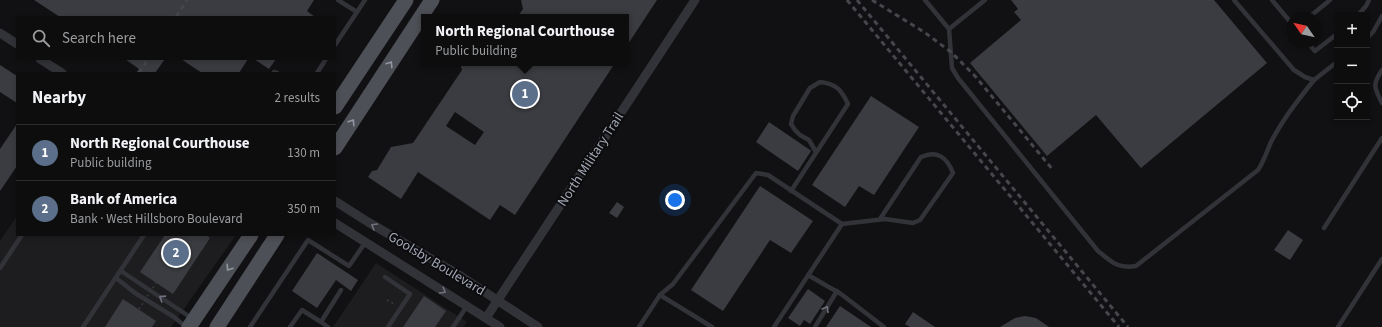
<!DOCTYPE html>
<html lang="en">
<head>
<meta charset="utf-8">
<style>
  :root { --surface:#0d0d0e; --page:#1b1b1c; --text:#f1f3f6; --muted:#9a9c9e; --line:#2d2d2e; --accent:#ea580c }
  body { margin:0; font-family:"Source Sans 3",sans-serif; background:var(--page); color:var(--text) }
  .controls { position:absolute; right:12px; top:12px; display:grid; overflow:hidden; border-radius:0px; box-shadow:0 2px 6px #0003 }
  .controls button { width:36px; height:36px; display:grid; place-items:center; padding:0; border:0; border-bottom:1px solid var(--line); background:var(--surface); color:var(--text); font:20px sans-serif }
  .compass { position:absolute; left:1286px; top:12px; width:36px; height:36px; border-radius:50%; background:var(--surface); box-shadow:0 2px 6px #0003; rotate:304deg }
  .you { position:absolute; left:675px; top:200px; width:14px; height:14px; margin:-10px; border:3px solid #fff; border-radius:50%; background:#1a73e8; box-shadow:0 0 0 6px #1a73e833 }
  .badge { display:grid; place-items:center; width:26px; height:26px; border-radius:50%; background:var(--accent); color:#fff; font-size:13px; font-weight:700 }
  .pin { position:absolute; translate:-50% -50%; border:2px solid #fff; box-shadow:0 1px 4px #0006 }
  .popup { position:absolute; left:421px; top:14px; width:208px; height:52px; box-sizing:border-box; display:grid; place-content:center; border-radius:0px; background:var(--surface); filter:drop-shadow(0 1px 3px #0005); font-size:13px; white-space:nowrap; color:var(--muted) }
  .popup b { font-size:15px; color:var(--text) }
  .popup::after { content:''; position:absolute; left:50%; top:100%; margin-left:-8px; border:8px solid transparent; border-top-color:var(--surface) }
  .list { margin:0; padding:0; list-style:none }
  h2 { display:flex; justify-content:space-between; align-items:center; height:52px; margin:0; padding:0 16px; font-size:17px }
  h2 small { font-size:13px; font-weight:400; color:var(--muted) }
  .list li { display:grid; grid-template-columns:26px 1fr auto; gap:12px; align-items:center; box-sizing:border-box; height:56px; padding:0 16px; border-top:1px solid var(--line) }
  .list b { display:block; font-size:15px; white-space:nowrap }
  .list p { margin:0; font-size:13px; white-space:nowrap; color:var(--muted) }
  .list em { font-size:13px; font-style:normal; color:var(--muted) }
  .icon { flex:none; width:22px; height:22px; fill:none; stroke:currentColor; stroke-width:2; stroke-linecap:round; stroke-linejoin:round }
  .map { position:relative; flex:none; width:1382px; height:327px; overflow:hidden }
  .search { position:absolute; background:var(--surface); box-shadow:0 2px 6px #0003; left:16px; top:16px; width:320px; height:44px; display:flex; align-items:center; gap:10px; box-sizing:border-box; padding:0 14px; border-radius:0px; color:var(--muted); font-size:15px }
  .panel { position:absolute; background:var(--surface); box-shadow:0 2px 6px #0003; left:16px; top:72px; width:320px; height:164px; border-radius:0px }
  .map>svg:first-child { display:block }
</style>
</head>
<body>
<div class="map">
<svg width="1382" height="327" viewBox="0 0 1382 327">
  <rect width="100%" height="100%" fill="#111113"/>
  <g fill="#1d1d20">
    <polygon points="17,216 17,235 236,235 171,327 0,327 0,241"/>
    <polygon points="376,263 467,322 463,327 333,327"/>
  </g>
  <g fill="#3b3c41" fill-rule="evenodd">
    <polygon points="34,0 314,0 307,11 315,17 60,17"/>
    <polygon points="521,0 657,0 626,47 626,17 517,17 523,9"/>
    <polygon points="1011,0 1214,0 1267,63 1141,168 1096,115 1047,156 970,63 1021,20 1014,12 1018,9"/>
    <polygon points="125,59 165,59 155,73 136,73 139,69"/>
    <polygon points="181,59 248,59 239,73 202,73"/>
    <polygon points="254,59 276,59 269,69"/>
    <path d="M460,63H615L515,215L500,205L490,220L418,172L401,199L368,177L372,171L377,170L391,147L413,143L462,70ZM455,112L484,132L475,145L446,126Z"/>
    <polygon points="0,65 17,76 17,103 0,92"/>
    <polygon points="871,96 919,127 874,195 859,186 845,207 812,185"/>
    <polygon points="769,122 810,150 811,151 798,171 756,142"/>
    <polygon points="17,124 17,166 0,191 0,149"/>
    <polygon points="760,186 813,221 791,253 770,240 723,311 691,290"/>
    <polygon points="617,202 624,207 617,218 609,213"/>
    <polygon points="1288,230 1303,240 1290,260 1274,250"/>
    <polygon points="165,235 206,235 210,238 173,294 140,272"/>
    <polygon points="317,253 358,280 351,291 336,280 317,308 292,291"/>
    <polygon points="808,289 825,301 810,324 804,320 800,326 788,318"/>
    <polygon points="424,296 446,311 435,327 403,327"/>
    <polygon points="123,299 156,321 152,327 105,327"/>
    <polygon points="840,306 871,327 826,327"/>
    <polygon points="913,312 935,327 910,327 905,324"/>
    <polygon points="1025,316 1036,318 1049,327 1000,327 1015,318"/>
  </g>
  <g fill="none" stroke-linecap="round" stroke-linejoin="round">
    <polyline stroke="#383a3f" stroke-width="1.5" stroke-dasharray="2 3" stroke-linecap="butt" points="387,300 394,304"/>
    <g stroke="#323338" stroke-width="4.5">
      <polyline points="338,0 357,12"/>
      <polyline points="925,0 949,29 985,0"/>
      <polyline points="1234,0 1294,70 1305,77 1314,80 1337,62"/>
      <polyline points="1272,0 1292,24"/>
      <polyline points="1358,15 1366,6 1369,0"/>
      <polyline points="1308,18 1330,0"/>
      <path d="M949,29L952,68L958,78L1098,251C1112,262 1117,269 1136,266L1258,170C1264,161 1267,151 1271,142C1283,119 1298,100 1314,80"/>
      <polyline points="1367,38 1373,32 1382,16"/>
      <polyline points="1307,42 1315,51 1337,34"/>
      <polyline points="335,45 365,0"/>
      <path d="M1382,70C1372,85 1374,87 1382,103"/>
      <polyline points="274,72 277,73"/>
      <polyline points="317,73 326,59"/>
      <path d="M791,191L848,104C841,89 836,84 820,82L810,88L793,116L791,124L795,130L800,135L809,140L816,152"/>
      <polyline points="1324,228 1382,138"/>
      <polyline points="0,268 22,235"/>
      <polyline points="121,271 193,319"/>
      <polyline points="808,275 841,294 884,327"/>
      <polyline points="385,277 410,294 388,327"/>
      <polyline points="116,278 135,293 174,317 186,327"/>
      <polyline points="660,295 712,327"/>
      <polyline points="321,322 328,327"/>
      <polyline points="83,327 144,235"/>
      <polyline points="250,327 308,240 349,266 365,243"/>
      <polyline points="290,327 302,310 321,322 341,290"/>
      <polyline points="453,327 467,306"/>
      <path d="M639,327L660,295L673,284L756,173L768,175L842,224L885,219L913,223L920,220L953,173C947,157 937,150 921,157L880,219"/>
      <polyline points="774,327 842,224"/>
      <polyline points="815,327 837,291"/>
      <polyline points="1338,327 1382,259"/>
    </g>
    <g stroke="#323338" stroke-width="9">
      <polyline points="0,33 17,44"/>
      <polyline points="40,59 62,73"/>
      <polyline points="335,201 368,222 459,275 538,327"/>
      <polyline points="335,223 500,327"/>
      <polyline points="486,318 695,0"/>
    </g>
    <g stroke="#4e5057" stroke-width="15">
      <polyline points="335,107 406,0"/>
      <polyline points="335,148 432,0"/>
      <polyline points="189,327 251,235"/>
      <polyline points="217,327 277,235"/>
    </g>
    <g stroke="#45474d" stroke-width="3" stroke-dasharray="5 4" stroke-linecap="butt">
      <polyline points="847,0 1119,327"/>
      <polyline points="857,0 1128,327"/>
      <polyline points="872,0 924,32 951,52 975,76 1053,170"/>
      <polyline points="176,17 187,0"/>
      <polyline points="139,73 148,59"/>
    </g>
    <polyline stroke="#383a3f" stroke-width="1.5" stroke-dasharray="2 3" stroke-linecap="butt" points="139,309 156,283"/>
  </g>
  <defs><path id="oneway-chevron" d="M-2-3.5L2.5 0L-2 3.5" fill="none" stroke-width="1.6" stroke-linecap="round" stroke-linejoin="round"/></defs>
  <g stroke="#9196a2">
    <use href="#oneway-chevron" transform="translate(390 64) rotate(-57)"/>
    <use href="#oneway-chevron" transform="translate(352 122) rotate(-57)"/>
    <use href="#oneway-chevron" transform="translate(229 268) rotate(124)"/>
  </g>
  <g stroke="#70737d">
    <use href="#oneway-chevron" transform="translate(374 226) rotate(-149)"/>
    <use href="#oneway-chevron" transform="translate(443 291) rotate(31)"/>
    <use href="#oneway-chevron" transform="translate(162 298) rotate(-147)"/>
    <use href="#oneway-chevron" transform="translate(826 309) rotate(-59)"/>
  </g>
  <g text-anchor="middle" stroke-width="4" stroke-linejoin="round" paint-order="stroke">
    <g font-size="14" fill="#a2a7b5" stroke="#0c0c0e">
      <text transform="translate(590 159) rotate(-57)" y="5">North Military Trail</text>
      <text transform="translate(437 263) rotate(31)" y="5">Goolsby Boulevard</text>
    </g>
  </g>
</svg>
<div class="controls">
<button>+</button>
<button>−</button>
<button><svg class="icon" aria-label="locate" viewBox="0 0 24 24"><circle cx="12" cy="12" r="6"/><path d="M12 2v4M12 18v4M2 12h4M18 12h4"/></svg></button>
</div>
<svg class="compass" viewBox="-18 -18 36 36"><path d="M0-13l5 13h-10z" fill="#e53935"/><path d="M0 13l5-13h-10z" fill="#9a9c9e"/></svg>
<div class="you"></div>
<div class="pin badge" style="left:525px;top:94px;background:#5c6f8a">1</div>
<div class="popup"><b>North Regional Courthouse</b>Public building</div>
<div class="pin badge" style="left:176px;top:253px;background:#5c6f8a">2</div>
<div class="search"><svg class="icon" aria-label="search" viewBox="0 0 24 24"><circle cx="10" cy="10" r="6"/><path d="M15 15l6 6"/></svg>Search here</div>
<section class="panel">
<h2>Nearby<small>2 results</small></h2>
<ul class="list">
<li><span class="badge" style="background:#5c6f8a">1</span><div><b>North Regional Courthouse</b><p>Public building</p></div><em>130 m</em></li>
<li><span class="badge" style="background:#5c6f8a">2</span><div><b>Bank of America</b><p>Bank · West Hillsboro Boulevard</p></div><em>350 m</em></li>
</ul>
</section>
</div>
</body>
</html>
